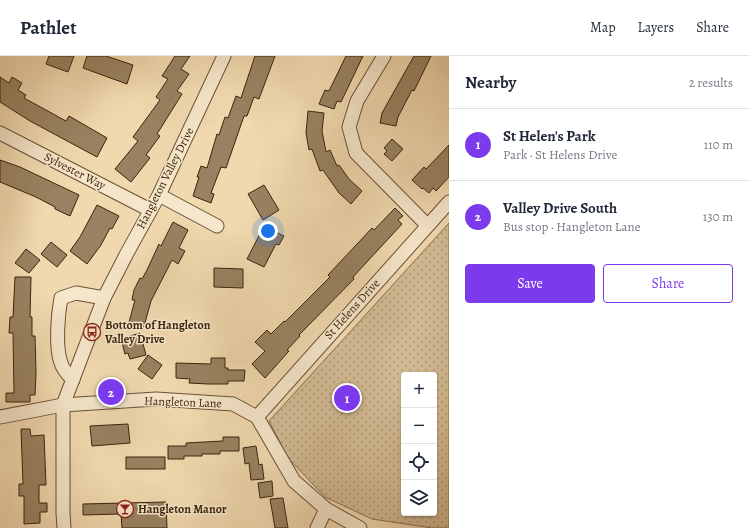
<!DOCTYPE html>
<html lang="en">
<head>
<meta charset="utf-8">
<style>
  :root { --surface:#fff; --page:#f6f6f7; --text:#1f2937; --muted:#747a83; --line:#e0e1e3; --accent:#7c3aed }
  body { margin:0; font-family:Alegreya,serif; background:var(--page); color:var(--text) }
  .controls { position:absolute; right:12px; bottom:12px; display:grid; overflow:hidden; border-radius:4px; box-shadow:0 1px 3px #0004 }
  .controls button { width:36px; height:36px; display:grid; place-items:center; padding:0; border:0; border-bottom:1px solid var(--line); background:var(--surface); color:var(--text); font:20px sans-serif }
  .you { position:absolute; left:268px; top:175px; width:14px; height:14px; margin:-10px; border:3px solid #fff; border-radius:50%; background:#1a73e8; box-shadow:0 0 0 6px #1a73e833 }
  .badge { display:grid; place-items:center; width:26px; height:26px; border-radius:50%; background:var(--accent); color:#fff; font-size:13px; font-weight:700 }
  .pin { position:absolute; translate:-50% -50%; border:2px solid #fff; box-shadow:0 1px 4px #0006 }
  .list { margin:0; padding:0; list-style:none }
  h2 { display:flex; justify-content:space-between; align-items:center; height:52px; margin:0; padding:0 16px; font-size:17px }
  h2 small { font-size:13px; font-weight:400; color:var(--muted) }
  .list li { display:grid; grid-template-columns:26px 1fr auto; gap:12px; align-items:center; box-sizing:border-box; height:72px; padding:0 16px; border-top:1px solid var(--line) }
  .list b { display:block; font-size:15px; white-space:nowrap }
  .list p { margin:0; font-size:13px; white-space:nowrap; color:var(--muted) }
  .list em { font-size:13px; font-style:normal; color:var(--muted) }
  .actions { display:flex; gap:8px; padding:12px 16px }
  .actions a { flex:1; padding:9px 0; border:1px solid var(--accent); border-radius:4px; text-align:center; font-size:14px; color:var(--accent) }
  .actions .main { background:var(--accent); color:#fff }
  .icon { flex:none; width:22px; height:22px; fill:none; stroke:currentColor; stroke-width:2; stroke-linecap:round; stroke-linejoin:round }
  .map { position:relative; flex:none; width:449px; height:472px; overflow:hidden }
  header { display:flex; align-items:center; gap:24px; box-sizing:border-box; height:56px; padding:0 20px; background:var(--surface); border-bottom:1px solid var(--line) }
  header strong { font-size:19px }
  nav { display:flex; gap:22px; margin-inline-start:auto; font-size:14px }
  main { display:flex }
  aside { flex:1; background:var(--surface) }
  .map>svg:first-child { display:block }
</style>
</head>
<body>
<header>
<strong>Pathlet</strong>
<nav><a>Map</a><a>Layers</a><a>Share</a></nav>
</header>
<main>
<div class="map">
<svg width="449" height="472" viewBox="0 0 449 472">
  <defs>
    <pattern id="park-dots" width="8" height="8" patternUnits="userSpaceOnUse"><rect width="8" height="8" fill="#d2ba93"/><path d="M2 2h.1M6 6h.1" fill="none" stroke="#ab9776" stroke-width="1.8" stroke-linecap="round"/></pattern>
  </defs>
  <rect width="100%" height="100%" fill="#f1d9af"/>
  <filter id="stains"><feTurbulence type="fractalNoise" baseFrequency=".005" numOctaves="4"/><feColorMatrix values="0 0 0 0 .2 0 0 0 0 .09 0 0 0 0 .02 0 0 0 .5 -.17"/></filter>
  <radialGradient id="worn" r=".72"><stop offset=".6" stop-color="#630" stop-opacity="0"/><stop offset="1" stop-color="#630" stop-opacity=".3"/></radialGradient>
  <path fill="url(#park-dots)" stroke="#866f50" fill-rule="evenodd" d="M449,167V472H432L372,463L325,441L288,402L269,365ZM404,319H434V457H404Z"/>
  <g fill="#998261" stroke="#3a240c">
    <polygon points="49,0 74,0 68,16 46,8"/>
    <polygon points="87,0 106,0 133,9 127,28 83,12"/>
    <polygon points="175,0 190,0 181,13 189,18 177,35 182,38 157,78 160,80 146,99 150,102 131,126 115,113 138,85 133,81 160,44 156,41 168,23 162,20"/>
    <polygon points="255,0 275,0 259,43 254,41 247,60 244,60 226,112 221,111 211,137 214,138 211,147 193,140 199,121 197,121 201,110 207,112 217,78 219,79 225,61 228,62 236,40 241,42"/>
    <polygon points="346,0 363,0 341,46 337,45 334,53 319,48 325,34 329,35"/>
    <polygon points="414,0 431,0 414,35 412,34 398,61 396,70 380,67 382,57"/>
    <polygon points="0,21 9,27 12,21 22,27 18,34 26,39 24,42 66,65 69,60 107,82 97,101 30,65 0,46"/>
    <polygon points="308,55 324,57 322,75 326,96 330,94 337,110 339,109 349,123 362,135 351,148 339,137 323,114 320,115 312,93 309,94 306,77"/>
    <polygon points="392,83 403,93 392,105 384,98 387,95 384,92"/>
    <polygon points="449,89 449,121 436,135 433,132 429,137 423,132 422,133 412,124 424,111 426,113"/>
    <polygon points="0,104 20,111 79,139 70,160 55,153 55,151 36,141 0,126"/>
    <polygon points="264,129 279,154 263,164 248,138"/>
    <polygon points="97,149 119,160 112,173 110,172 101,189 87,208 70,195 80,181"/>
    <polygon points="395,152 403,160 398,164 402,168 353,221 354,223 299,279 300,280 287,294 289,295 265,322 252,308 265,295 255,286 267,274 271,278 284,265 285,266 330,221 328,219 372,172 374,174"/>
    <polygon points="173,166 188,174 179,192 185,195 178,208 172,204 151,245 143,274 128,270 135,244 132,244 134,234 140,222 142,223 147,214 159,188 161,190"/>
    <polygon points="264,170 284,180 279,189 276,188 264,211 247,203"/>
    <polygon points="51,186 67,199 57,211 41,198"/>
    <polygon points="26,193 40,204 29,217 15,207"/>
    <polygon points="214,212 243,213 243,232 214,231"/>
    <polygon points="15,221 31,221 30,261 32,261 32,280 35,280 36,317 35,339 30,339 30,346 6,346 6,337 14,337 13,277 9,277 10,261 13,261"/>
    <polygon points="140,277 146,299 130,303 128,297 125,298 121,283"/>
    <polygon points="148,299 162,309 152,323 138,313"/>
    <polygon points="211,302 225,302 225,312 228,312 228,314 245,314 244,325 228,325 228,328 208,328 189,327 190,323 176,322 176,307 211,308"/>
    <polygon points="128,368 130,387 92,390 90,370"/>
    <polygon points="21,373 30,373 31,380 44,379 46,429 39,429 39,447 47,447 47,456 40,456 40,467 24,468 24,440 19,440 19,428 23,428"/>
    <polygon points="223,381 239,381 239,395 220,395 220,398 202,398 202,400 184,400 184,403 168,403 168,390 186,390 186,387 223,385"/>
    <polygon points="256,390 259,409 262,408 264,423 251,424 249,407 245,408 243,392"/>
    <rect x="126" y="401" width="39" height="12"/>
    <polygon points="272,425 273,440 260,442 258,427"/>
    <polygon points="283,442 288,472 275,472 270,443"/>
    <polygon points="166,446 167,472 122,472 121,458 83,459 83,448"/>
  </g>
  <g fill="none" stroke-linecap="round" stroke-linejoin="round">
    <g stroke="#685135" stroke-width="15">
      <g id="street">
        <polyline points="384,0 357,45 349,71 356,97 427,169"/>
        <polyline points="0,77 150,154"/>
        <polyline points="159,139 217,170"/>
        <path d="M73,324C68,319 63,314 61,307C55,291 58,258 61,242L76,237L104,242"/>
        <polyline points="0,361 63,349 156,343 233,348 257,361 294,425 326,453 360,472"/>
        <polyline points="257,361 449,146"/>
        <polyline points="64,472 63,457 63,349 104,242 126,199 159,139 224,0"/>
        <polyline points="317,472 326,453"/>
      </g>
    </g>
    <use href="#street" stroke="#f6e6cb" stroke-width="13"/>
  </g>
  <defs>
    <g id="bus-ring" transform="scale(0.9)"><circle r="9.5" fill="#f6e6cb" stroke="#8f2418" stroke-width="1.5"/><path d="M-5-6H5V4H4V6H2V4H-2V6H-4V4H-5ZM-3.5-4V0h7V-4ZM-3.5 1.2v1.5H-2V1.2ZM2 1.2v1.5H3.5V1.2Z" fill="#8f2418"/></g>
    <g id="bar-ring" transform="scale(0.9)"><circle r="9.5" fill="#f6e6cb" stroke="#8f2418" stroke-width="1.5"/><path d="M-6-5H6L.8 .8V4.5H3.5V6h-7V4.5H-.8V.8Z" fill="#8f2418"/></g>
  </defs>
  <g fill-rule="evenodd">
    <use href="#bus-ring" x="92" y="276"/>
    <use href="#bar-ring" x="125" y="453"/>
  </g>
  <g text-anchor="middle" stroke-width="3" stroke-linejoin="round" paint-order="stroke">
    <g font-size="12" fill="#3a240c" stroke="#f6e6cb">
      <text transform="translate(75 115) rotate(27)" y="4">Sylvester Way</text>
      <text transform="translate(165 122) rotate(-63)" y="4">Hangleton Valley Drive</text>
      <text transform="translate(352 253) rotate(-48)" y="4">St Helens Drive</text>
      <text transform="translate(183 346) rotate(2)" y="4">Hangleton Lane</text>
    </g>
    <g font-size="12" font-weight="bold" fill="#3a240c" stroke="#f6e6cb" text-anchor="start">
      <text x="105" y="273">Bottom of Hangleton<tspan x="105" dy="14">Valley Drive</tspan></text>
      <text x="138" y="457">Hangleton Manor</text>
    </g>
  </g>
  <rect width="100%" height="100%" filter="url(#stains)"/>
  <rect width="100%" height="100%" fill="url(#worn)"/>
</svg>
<div class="controls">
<button>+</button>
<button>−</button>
<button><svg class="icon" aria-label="locate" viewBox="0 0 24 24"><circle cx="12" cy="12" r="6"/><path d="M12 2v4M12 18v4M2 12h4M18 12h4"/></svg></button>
<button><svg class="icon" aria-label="layers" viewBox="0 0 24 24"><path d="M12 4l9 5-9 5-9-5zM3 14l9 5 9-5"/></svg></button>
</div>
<div class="you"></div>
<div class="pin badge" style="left:347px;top:342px">1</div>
<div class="pin badge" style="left:111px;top:336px">2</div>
</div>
<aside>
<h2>Nearby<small>2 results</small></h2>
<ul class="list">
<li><span class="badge">1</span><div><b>St Helen's Park</b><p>Park · St Helens Drive</p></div><em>110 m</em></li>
<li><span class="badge">2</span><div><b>Valley Drive South</b><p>Bus stop · Hangleton Lane</p></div><em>130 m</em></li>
</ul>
<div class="actions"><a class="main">Save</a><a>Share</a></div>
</aside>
</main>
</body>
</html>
